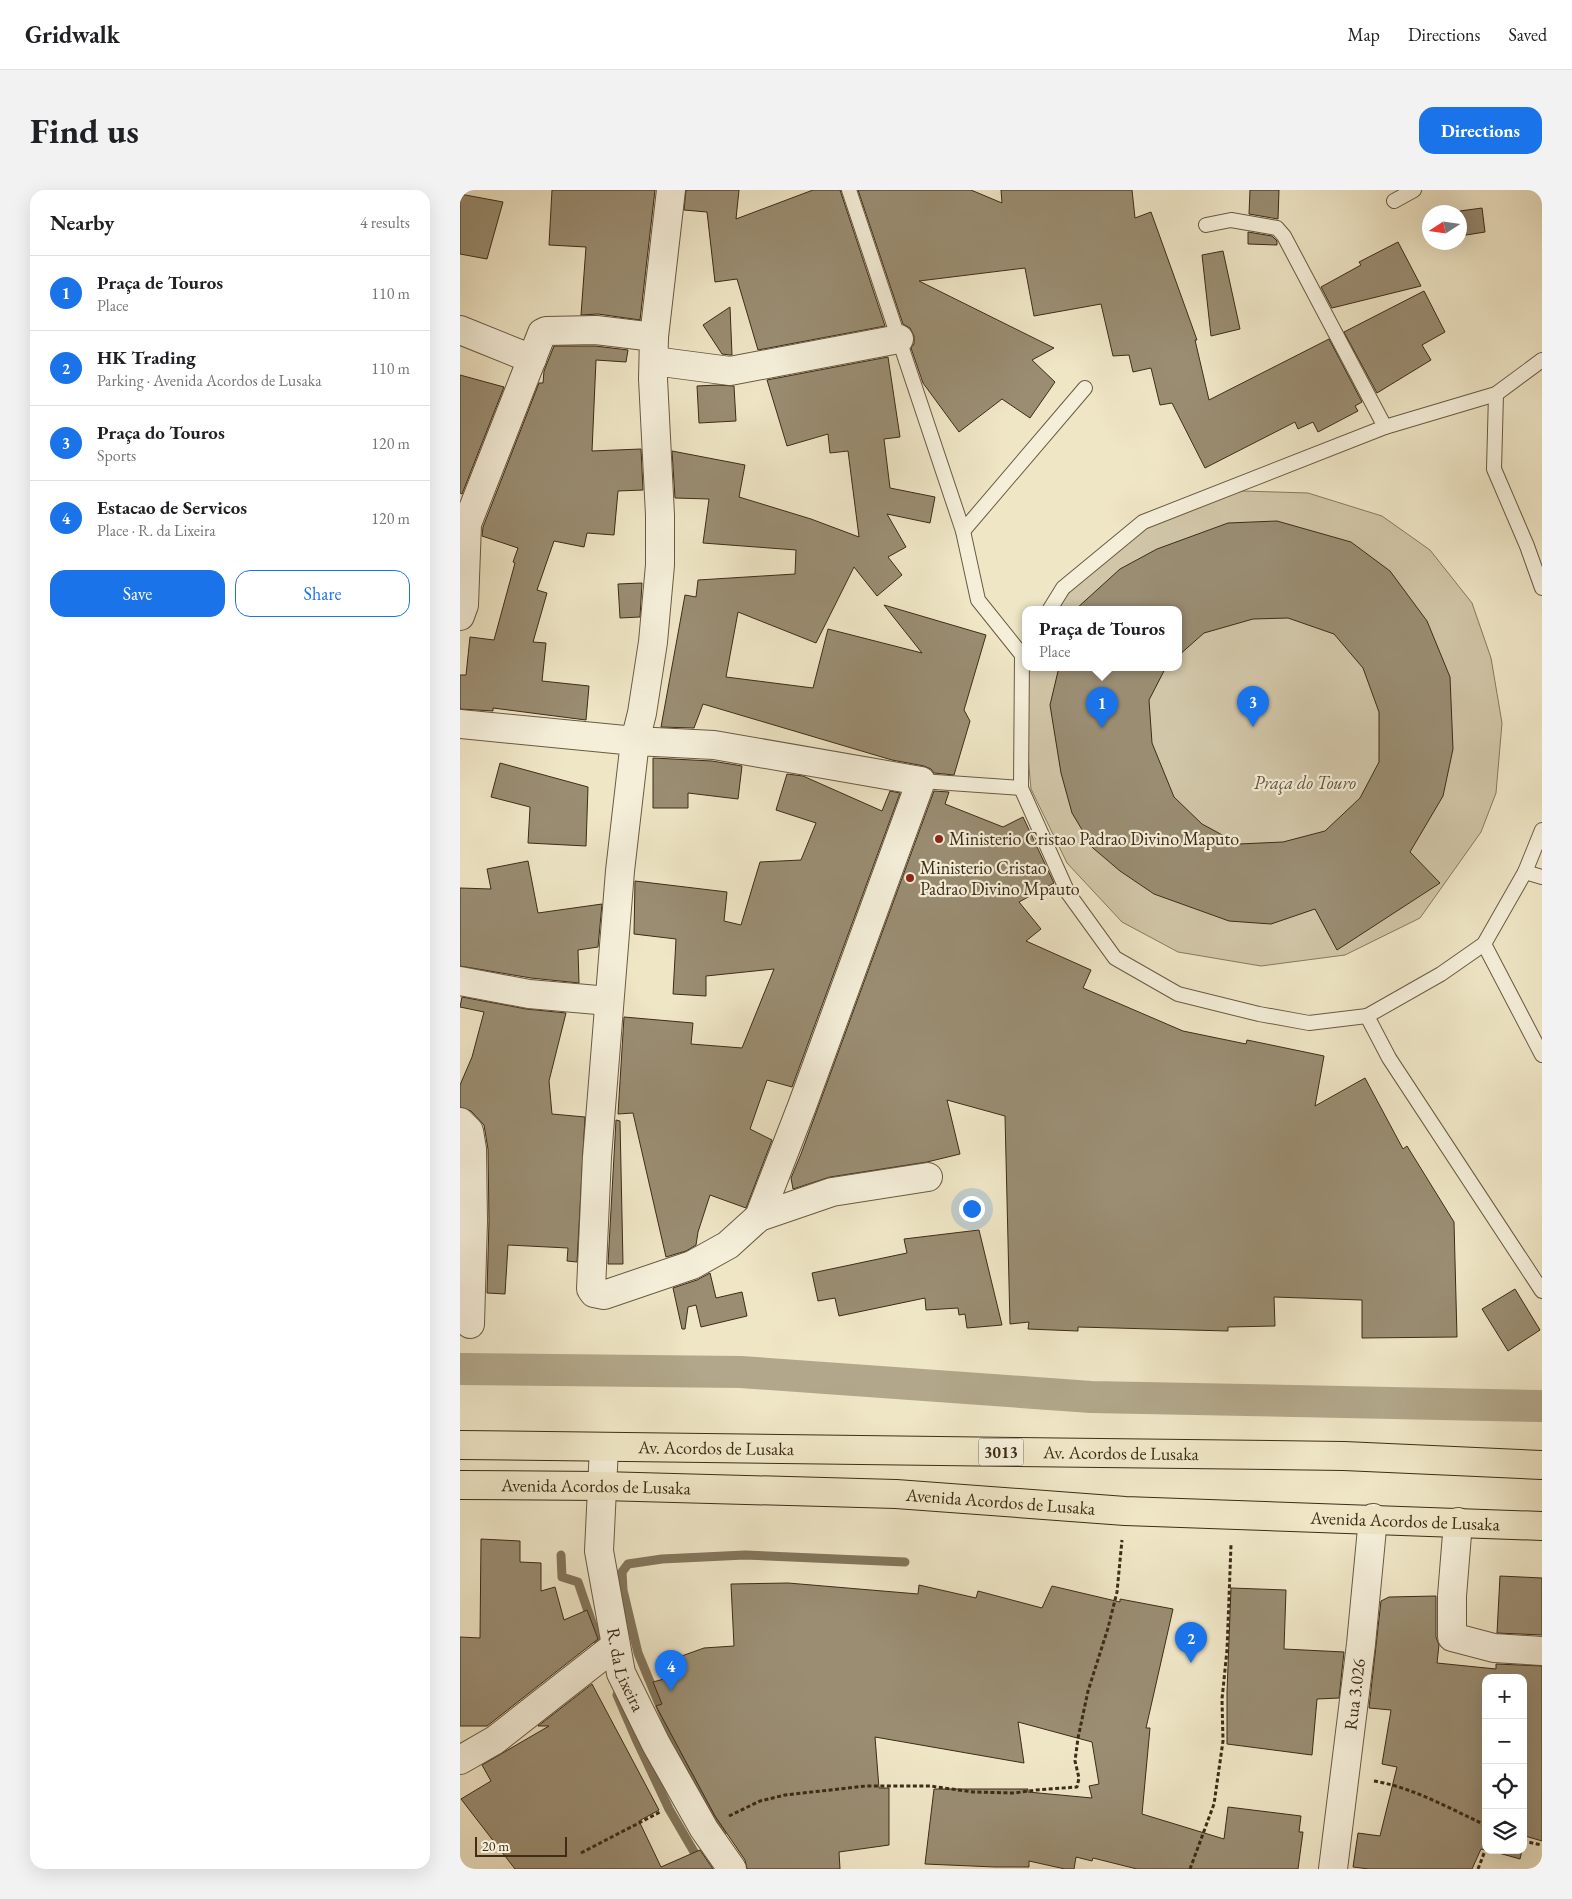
<!DOCTYPE html>
<html lang="en">
<head>
<meta charset="utf-8">
<style>
  :root { --surface:#fff; --page:#f2f2f2; --text:#202124; --muted:#757577; --line:#e0e0e0; --accent:#1a73e8 }
  body { margin:0; font-family:"EB Garamond",serif; background:var(--page); color:var(--text) }
  .controls { position:absolute; right:15px; bottom:15px; display:grid; overflow:hidden; border-radius:10px; box-shadow:0 5px 20px #0002 }
  .controls button { width:45px; height:45px; display:grid; place-items:center; padding:0; border:0; border-bottom:1px solid var(--line); background:var(--surface); color:var(--text); font:25px sans-serif }
  .compass { position:absolute; left:962px; top:15px; width:45px; height:45px; border-radius:50%; background:var(--surface); box-shadow:0 5px 20px #0002; rotate:258deg }
  .scale { position:absolute; left:15px; bottom:12px; width:92px; box-sizing:border-box; padding-left:5px; border:2px solid #3d2c17; border-top:0; font-size:14px; line-height:18px; white-space:nowrap; color:#3d2c17; -webkit-text-stroke:4px #f5efda; paint-order:stroke }
  .you { position:absolute; left:511px; top:1018px; width:18px; height:18px; margin:-12px; border:4px solid #fff; border-radius:50%; background:#1a73e8; box-shadow:0 0 0 8px #1a73e833 }
  .badge { display:grid; place-items:center; width:32px; height:32px; border-radius:50%; background:var(--accent); color:#fff; font-size:16px; font-weight:700 }
  .pin { position:absolute; translate:-50% -41px; filter:drop-shadow(0 1px 2px #0008) }
  .pin::after { content:''; position:absolute; top:26px; width:18px; height:15px; background:inherit; clip-path:polygon(0 0,100% 0,50% 100%) }
  .popup { position:absolute; left:562px; top:416px; width:160px; height:65px; box-sizing:border-box; display:grid; place-content:center; border-radius:10px; background:var(--surface); filter:drop-shadow(0 1px 4px #0005); font-size:16px; white-space:nowrap; color:var(--muted) }
  .popup b { font-size:19px; color:var(--text) }
  .popup::after { content:''; position:absolute; left:50%; top:100%; margin-left:-10px; border:10px solid transparent; border-top-color:var(--surface) }
  .list { margin:0; padding:0; list-style:none }
  h2 { display:flex; justify-content:space-between; align-items:center; height:65px; margin:0; padding:0 20px; font-size:21px }
  h2 small { font-size:16px; font-weight:400; color:var(--muted) }
  .list li { display:grid; grid-template-columns:32px 1fr auto; gap:15px; align-items:center; box-sizing:border-box; height:75px; padding:0 20px; border-top:1px solid var(--line) }
  .list b { display:block; font-size:19px; white-space:nowrap }
  .list p { margin:0; font-size:16px; white-space:nowrap; color:var(--muted) }
  .list em { font-size:16px; font-style:normal; color:var(--muted) }
  .actions { display:flex; gap:10px; padding:15px 20px }
  .actions a { flex:1; padding:11px 0; border:1px solid var(--accent); border-radius:15px; text-align:center; font-size:18px; color:var(--accent) }
  .actions .main { background:var(--accent); color:#fff }
  .icon { flex:none; width:28px; height:28px; fill:none; stroke:currentColor; stroke-width:2; stroke-linecap:round; stroke-linejoin:round }
  .map { position:relative; flex:none; width:1082px; height:1679px; overflow:hidden; border-radius:15px }
  header { display:flex; align-items:center; gap:30px; box-sizing:border-box; height:70px; padding:0 25px; background:var(--surface); border-bottom:1px solid var(--line) }
  header strong { font-size:24px }
  nav { display:flex; gap:28px; margin-inline-start:auto; font-size:18px }
  .intro { display:flex; align-items:center; justify-content:space-between; box-sizing:border-box; height:120px; padding:0 30px }
  h1 { margin:0; font-size:35px }
  .button { padding:12px 22px; border-radius:15px; background:var(--accent); color:#fff; font-size:18px; font-weight:700 }
  main { display:flex; gap:30px; padding:0 30px }
  aside { flex:1; background:var(--surface); border-radius:15px; box-shadow:0 5px 20px #0002 }
  .map>svg:first-child { display:block }
</style>
</head>
<body>
<header>
<strong>Gridwalk</strong>
<nav><a>Map</a><a>Directions</a><a>Saved</a></nav>
</header>
<div class="intro"><h1>Find us</h1><a class="button">Directions</a></div>
<main>
<aside>
<h2>Nearby<small>4 results</small></h2>
<ul class="list">
<li><span class="badge">1</span><div><b>Praça de Touros</b><p>Place</p></div><em>110 m</em></li>
<li><span class="badge">2</span><div><b>HK Trading</b><p>Parking · Avenida Acordos de Lusaka</p></div><em>110 m</em></li>
<li><span class="badge">3</span><div><b>Praça do Touros</b><p>Sports</p></div><em>120 m</em></li>
<li><span class="badge">4</span><div><b>Estacao de Servicos</b><p>Place · R. da Lixeira</p></div><em>120 m</em></li>
</ul>
<div class="actions"><a class="main">Save</a><a>Share</a></div>
</aside>
<div class="map">
<svg width="1082" height="1679" viewBox="0 0 1082 1679">
  <rect width="100%" height="100%" fill="#efe6c6"/>
  <filter id="stains"><feTurbulence type="fractalNoise" baseFrequency=".004" numOctaves="4"/><feColorMatrix values="0 0 0 0 .2 0 0 0 0 .09 0 0 0 0 .02 0 0 0 .5 -.17"/></filter>
  <radialGradient id="worn" r=".72"><stop offset=".6" stop-color="#630" stop-opacity="0"/><stop offset="1" stop-color="#630" stop-opacity=".3"/></radialGradient>
  <polygon fill="#d1c6a8" stroke="#877960" points="783,301 848,303 922,326 970,360 1012,413 1031,468 1042,533 1036,603 1021,642 960,728 885,765 801,776 718,762 662,732 607,673 571,599 562,501 570,477 718,477 718,419 592,419 639,360 721,317"/>
  <g fill="none" stroke-linecap="round" stroke-linejoin="round">
    <g stroke="#83765c" stroke-width="9">
      <polyline points="101,1365 102,1387 118,1392 142,1462"/>
      <polyline points="157,1505 176,1549 209,1619 244,1679"/>
      <polyline points="262,1643 214,1550 178,1463 163,1400 162,1382 168,1374 202,1369 285,1365 445,1372"/>
    </g>
    <polyline stroke="#b2a78a" stroke-width="32" points="0,1179 281,1182 631,1207 1082,1216"/>
  </g>
  <g fill="#9a8d72" stroke="#3d2c17">
    <polygon points="92,0 195,0 180,130 138,124 121,125 126,57 89,55"/>
    <polygon points="226,0 279,0 276,29 353,0 380,0 425,136 298,160 277,89 255,92 247,22 224,20"/>
    <polygon points="398,0 511,0 542,13 541,0 672,0 675,28 691,22 737,150 735,150 749,210 869,149 902,212 895,216 898,221 858,242 853,232 838,239 835,232 745,278 712,213 700,215 691,178 673,182 669,165 653,166 641,114 574,126 565,78 459,91 594,158 572,170 595,192 570,228 542,209 499,242 463,193 451,158 454,154 454,146 450,138 443,134"/>
    <polygon points="790,0 819,0 818,29 789,24"/>
    <polygon points="0,4 43,12 27,69 0,64"/>
    <polygon points="1022,18 1025,42 1000,46 1000,21"/>
    <polygon points="788,42 812,46 817,51 817,55 788,54"/>
    <polygon points="938,52 961,96 872,118 861,97 901,75 899,72"/>
    <polygon points="763,61 780,139 751,146 742,65"/>
    <polygon points="964,101 985,142 962,155 971,170 917,203 884,142"/>
    <polygon points="270,117 272,165 270,165 262,164 243,135"/>
    <polygon points="94,156 135,156 168,160 166,172 136,170 132,261 181,259 183,300 158,301 154,345 127,343 124,357 94,351 77,400 87,403 73,452 86,453 82,491 129,496 126,530 33,518 33,521 0,519 0,485 6,485 10,447 34,450 55,373 53,372 58,358 22,346 23,337 79,193 83,193 84,181"/>
    <polygon points="428,167 440,247 424,249 430,298 475,307 470,333 427,324 446,357 428,367 442,385 417,406 394,377 356,453 278,422 266,487 353,498 368,439 462,463 424,415 526,445 504,520 510,531 494,585 474,583 471,579 464,576 432,570 243,514 234,538 201,537 225,405 236,407 238,390 335,384 336,360 243,353 249,309 215,308 212,261 285,275 279,307 351,329 399,347 388,261 370,263 368,244 327,256 307,190"/>
    <polygon points="0,185 44,197 2,304 0,303"/>
    <polygon points="258,195 274,196 276,231 239,233 237,196"/>
    <polygon points="817,331 891,352 930,381 967,431 990,487 993,559 983,606 950,662 980,693 877,760 855,719 811,734 769,731 694,704 660,681 633,658 612,623 601,583 590,515 599,477 706,477 689,510 692,553 714,607 742,634 779,654 823,652 865,641 900,608 919,572 919,522 903,478 874,444 828,428 793,429 744,443 718,466 718,419 616,419 660,379 697,359 768,333"/>
    <polygon points="182,393 180,427 160,428 158,394"/>
    <polygon points="193,568 252,571 282,576 278,609 228,603 228,618 193,618"/>
    <polygon points="40,573 128,597 126,656 68,653 70,617 31,607"/>
    <polygon points="327,584 343,586 422,621 430,601 440,603 332,897 307,890 290,939 312,950 286,1018 250,1005 238,1042 236,1055 226,1061 206,1067 173,923 158,924 164,827 233,833 231,854 282,858 314,779 246,786 246,806 213,804 216,749 174,744 175,691 267,702 264,731 281,735 300,672 341,670 356,633 316,620"/>
    <polygon points="474,601 489,602 485,614 543,637 563,627 594,693 559,712 581,739 566,751 631,780 623,798 723,841 786,854 787,850 864,866 855,916 905,888 943,959 947,956 994,1032 997,1147 902,1148 902,1110 814,1107 815,1136 768,1137 768,1141 618,1137 618,1141 568,1139 569,1132 550,1134 545,926 487,910 500,964 467,972 370,987 333,999 331,988 341,964"/>
    <polygon points="68,671 78,723 142,714 138,757 118,760 119,793 71,788 0,776 0,698 31,699 27,679"/>
    <polygon points="2,807 66,819 106,823 89,891 92,924 125,927 117,1072 107,1071 108,1058 48,1055 45,1104 27,1103 29,1031 28,959 24,935 11,921 0,917 0,895 12,867 24,822 0,817"/>
    <polygon points="156,930 160,931 163,1074 148,1074"/>
    <polygon points="519,1040 542,1135 507,1138 505,1124 499,1125 498,1118 466,1120 465,1108 379,1126 375,1108 358,1111 352,1083 447,1063 444,1049"/>
    <polygon points="250,1083 256,1108 282,1102 287,1126 241,1137 236,1115 228,1117 225,1139 222,1139 213,1098 237,1090"/>
    <polygon points="1055,1099 1080,1140 1048,1161 1022,1119"/>
    <polygon points="21,1349 60,1351 60,1372 81,1373 81,1401 95,1397 104,1430 127,1420 138,1449 27,1536 0,1536 0,1447 20,1448"/>
    <polygon points="1040,1386 1082,1388 1082,1445 1037,1443"/>
    <polygon points="328,1393 458,1404 459,1395 516,1408 518,1401 582,1418 592,1396 660,1412 660,1409 713,1419 686,1538 690,1538 682,1624 764,1649 768,1617 841,1626 839,1642 843,1642 838,1679 677,1679 633,1668 632,1671 616,1667 614,1679 605,1679 569,1671 569,1677 535,1677 465,1674 474,1599 568,1599 568,1602 632,1608 629,1596 639,1594 632,1552 558,1532 564,1573 415,1547 419,1598 429,1598 429,1655 379,1662 380,1679 287,1679 285,1670 255,1626 196,1516 202,1514 193,1492 222,1484 216,1468 244,1458 274,1456 271,1394"/>
    <polygon points="771,1398 826,1400 824,1459 884,1462 879,1508 857,1509 852,1565 767,1554 767,1502"/>
    <polygon points="976,1406 976,1447 979,1455 977,1473 1036,1479 1036,1474 1082,1476 1082,1651 1065,1646 1063,1654 1063,1488 1026,1488 1026,1660 1021,1659 1012,1679 909,1679 893,1677 898,1643 920,1646 937,1577 922,1574 931,1520 909,1518 921,1411 929,1407"/>
    <polygon points="132,1494 199,1620 179,1631 201,1677 240,1660 253,1679 55,1679 1,1609 31,1591 22,1575 89,1536 78,1536"/>
    <polygon points="1028,1660 1062,1660 1060,1669"/>
  </g>
  <g fill="none" stroke-linecap="round" stroke-linejoin="round">
    <g stroke="#6a5a43" stroke-width="16">
      <g id="service">
        <polyline points="389,0 503,341 518,410 562,465"/>
        <polyline points="934,11 954,0"/>
        <polyline points="746,35 771,30 817,38 824,46 925,237"/>
        <polyline points="1036,204 1034,279 1067,356 1082,398"/>
        <polyline points="503,341 625,198"/>
        <polyline points="590,419 603,398 683,332 925,237 1036,204 1082,170"/>
        <polyline points="566,459 562,465 561,598 608,703 655,768 718,804 799,824 849,833 907,826 981,784 1024,754 1065,682 1082,640"/>
        <polyline points="461,591 561,598"/>
        <polyline points="1065,682 1082,687"/>
        <polyline points="1024,754 1082,865"/>
        <polyline points="907,826 929,868 1082,1101"/>
      </g>
    </g>
    <g stroke="#6a5a43" stroke-width="30">
      <g id="minor">
        <polyline points="0,140 72,169"/>
        <polyline points="194,171 270,181 439,149"/>
        <polyline points="0,426 4,415 7,334 82,143 86,141 136,140 194,147"/>
        <polyline points="0,534 175,551 254,555 461,591 342,916 299,1027 268,1055 232,1075 144,1105 134,1103 131,1099 137,967 160,681 175,551 182,523 193,452 200,375 200,325 193,189 194,147 211,0"/>
        <polyline points="0,791 69,804 149,811"/>
        <polyline points="0,932 9,941 12,959 13,1031"/>
        <polyline points="299,1027 372,1002 468,987"/>
        <polyline points="0,1029 13,1031 10,1134"/>
        <polyline points="998,1332 992,1406 992,1447 1034,1458 1082,1461"/>
        <polyline points="0,1570 35,1550 155,1456"/>
        <path id="s1" d="M873,1679L901,1454L913,1328"/>
      </g>
    </g>
    <g stroke="#6a5a43" stroke-width="30">
      <g id="tertiary">
        <path id="s2" d="M144,1257L139,1361L161,1483L196,1554L244,1639L272,1679"/>
      </g>
    </g>
    <g stroke="#3d2c17" stroke-width="30">
      <g id="primary">
        <path id="s3" d="M0,1255L884,1266L1082,1275"/>
        <path id="s4" d="M0,1295L142,1296L436,1304L665,1321L1082,1336"/>
      </g>
    </g>
    <g stroke="#3d2c17" stroke-width="3" stroke-dasharray="4 2.5" stroke-linecap="butt">
      <path d="M914,1591C951,1597 987,1617 1021,1633L1026,1637"/>
      <polyline points="269,1626 300,1611 325,1605 406,1596 470,1596 513,1602 554,1603 576,1600 617,1597 619,1588 615,1571 618,1548 628,1501 648,1438 657,1402 662,1350"/>
      <polyline points="1063,1651 1082,1655"/>
      <polyline points="121,1663 200,1622"/>
      <polyline points="730,1679 754,1614 763,1551 762,1509 767,1460 771,1355"/>
      <polyline points="1018,1679 1026,1658"/>
    </g>
    <use href="#service" stroke="#f5efda" stroke-width="14"/>
    <use href="#minor" stroke="#f5efda" stroke-width="28"/>
    <use href="#tertiary" stroke="#f5efda" stroke-width="28"/>
    <use href="#primary" stroke="#efe6c6" stroke-width="28"/>
  </g>
  <g fill="#8f2418" stroke="#f5efda" stroke-width="2">
    <circle cx="479" cy="649" r="5"/>
    <circle cx="450" cy="688" r="5"/>
  </g>
  <g text-anchor="middle" stroke-width="4.5" stroke-linejoin="round" paint-order="stroke">
    <rect fill="#f5efda" stroke="#746652" stroke-width="1" x="518.5" y="1248.5" width="45" height="27" rx="4"/>
    <g font-size="16" font-weight="bold" fill="#3d2c17">
      <text x="541" y="1268">3013</text>
    </g>
    <g font-size="18" font-style="italic" fill="#62523b" stroke="#f5efda">
      <text x="845" y="599">Praça do Touro</text>
    </g>
    <g font-size="18" fill="#3d2c17" stroke="#f5efda" text-anchor="start">
      <text x="489" y="655">Ministerio Cristao Padrao Divino Maputo</text>
      <text x="460" y="684">Ministerio Cristao<tspan x="460" dy="21">Padrao Divino Mpauto</tspan></text>
    </g>
    <g font-size="18" fill="#3d2c17" stroke="#f5efda">
      <text dy="6" stroke="none"><textPath href="#s3" startOffset="256">Av. Acordos de Lusaka</textPath></text>
      <text dy="6" stroke="none"><textPath href="#s3" startOffset="661">Av. Acordos de Lusaka</textPath></text>
      <text dy="6" stroke="none"><textPath href="#s4" startOffset="136">Avenida Acordos de Lusaka</textPath></text>
      <text dy="6" stroke="none"><textPath href="#s4" startOffset="541">Avenida Acordos de Lusaka</textPath></text>
      <text dy="6" stroke="none"><textPath href="#s4" startOffset="946">Avenida Acordos de Lusaka</textPath></text>
      <text dy="6" stroke="none"><textPath href="#s2" startOffset="226">R. da Lixeira</textPath></text>
      <text dy="6" stroke="none"><textPath href="#s1" startOffset="176">Rua 3.026</textPath></text>
    </g>
  </g>
  <rect width="100%" height="100%" filter="url(#stains)"/>
  <rect width="100%" height="100%" fill="url(#worn)"/>
</svg>
<div class="controls">
<button>+</button>
<button>−</button>
<button><svg class="icon" aria-label="locate" viewBox="0 0 24 24"><circle cx="12" cy="12" r="6"/><path d="M12 2v4M12 18v4M2 12h4M18 12h4"/></svg></button>
<button><svg class="icon" aria-label="layers" viewBox="0 0 24 24"><path d="M12 4l9 5-9 5-9-5zM3 14l9 5 9-5"/></svg></button>
</div>
<svg class="compass" viewBox="-18 -18 36 36"><path d="M0-13l5 13h-10z" fill="#e53935"/><path d="M0 13l5-13h-10z" fill="#757577"/></svg>
<div class="scale">20 m</div>
<div class="you"></div>
<div class="pin badge" style="left:642px;top:538px">1</div>
<div class="popup"><b>Praça de Touros</b>Place</div>
<div class="pin badge" style="left:731px;top:1473px">2</div>
<div class="pin badge" style="left:793px;top:537px">3</div>
<div class="pin badge" style="left:211px;top:1501px">4</div>
</div>
</main>
</body>
</html>
